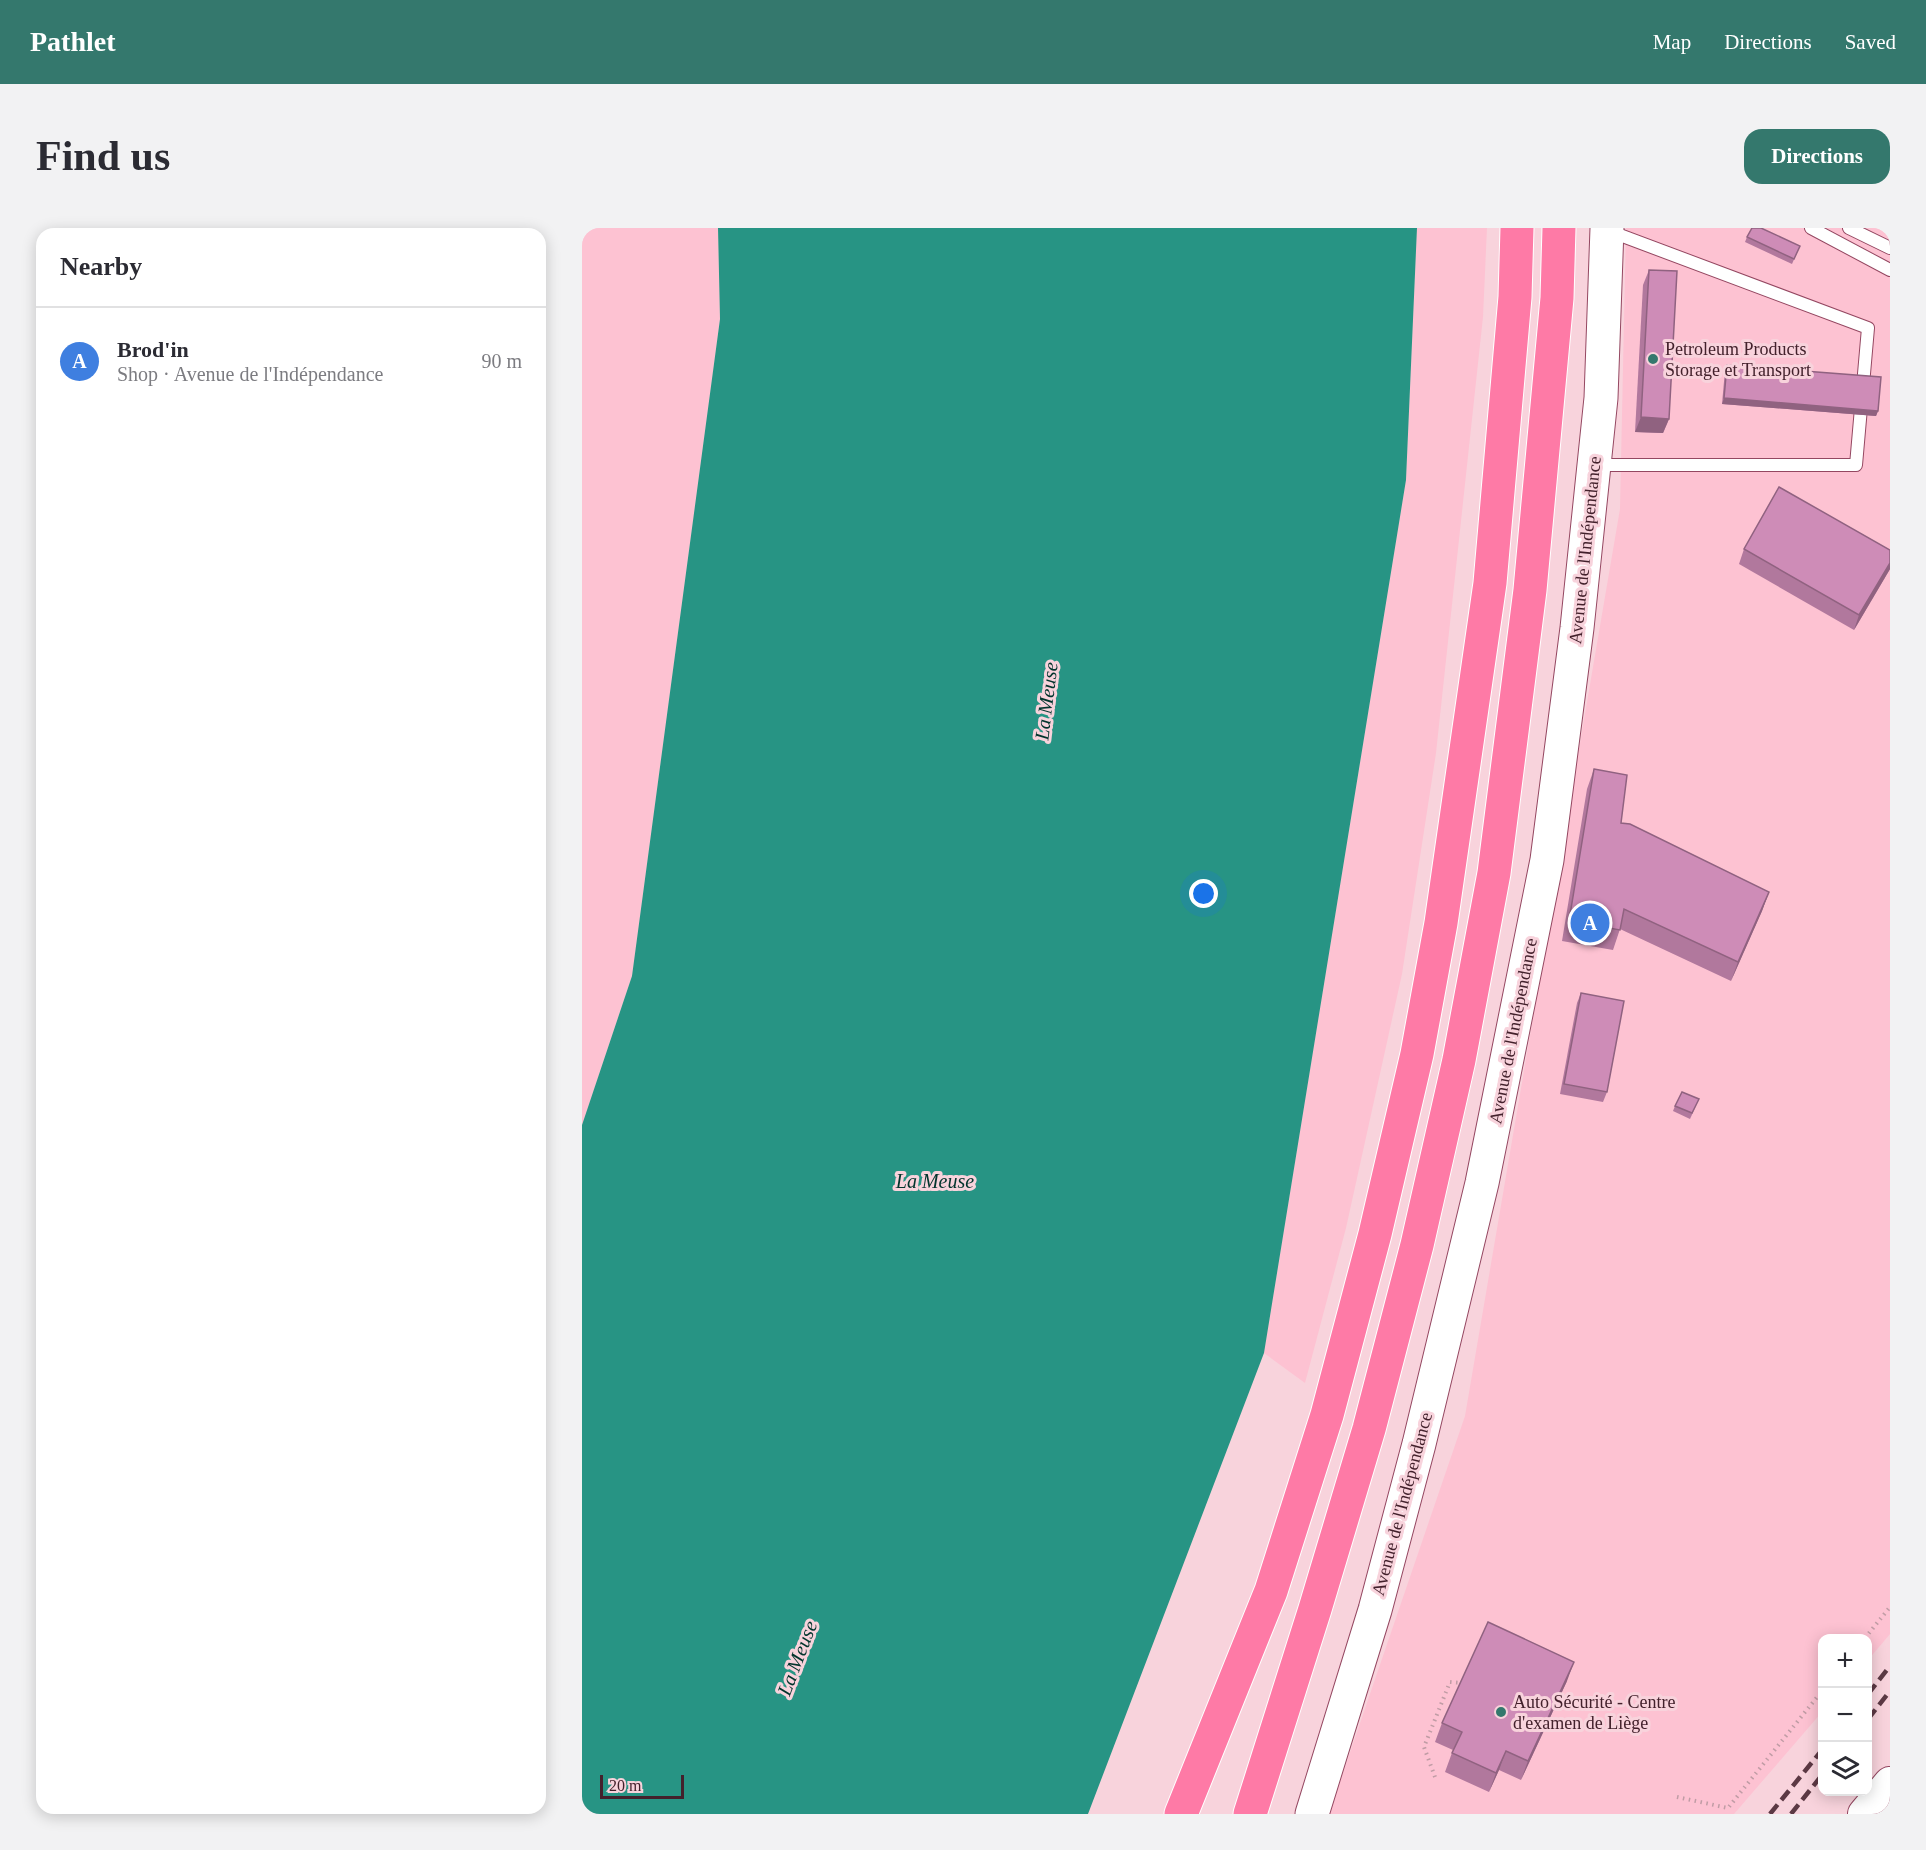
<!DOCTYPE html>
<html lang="en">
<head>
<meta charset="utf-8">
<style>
  :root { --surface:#fff; --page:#f2f2f3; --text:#2b2b33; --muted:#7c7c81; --line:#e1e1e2; --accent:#34786d }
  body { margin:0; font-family:Georgia,serif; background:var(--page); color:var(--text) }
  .controls { position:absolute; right:18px; bottom:18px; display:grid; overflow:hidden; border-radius:12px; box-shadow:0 3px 15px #0003 }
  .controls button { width:54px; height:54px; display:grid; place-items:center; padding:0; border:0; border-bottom:2px solid var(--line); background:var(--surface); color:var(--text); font:30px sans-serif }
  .scale { position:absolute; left:18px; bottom:15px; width:84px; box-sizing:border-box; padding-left:6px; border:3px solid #43212c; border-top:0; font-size:16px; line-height:21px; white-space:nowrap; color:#43212c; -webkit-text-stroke:4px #f8d3dc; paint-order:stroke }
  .you { position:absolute; left:622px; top:666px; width:21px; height:21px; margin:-15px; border:4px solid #fff; border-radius:50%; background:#1a73e8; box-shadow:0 0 0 9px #1a73e833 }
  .badge { display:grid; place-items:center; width:39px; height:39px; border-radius:50%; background:var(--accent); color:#fff; font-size:20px; font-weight:700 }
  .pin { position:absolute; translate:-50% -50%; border:3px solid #fff; box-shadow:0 2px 6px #0006 }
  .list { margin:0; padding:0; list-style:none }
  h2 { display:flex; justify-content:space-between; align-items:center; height:78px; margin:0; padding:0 24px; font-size:26px }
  h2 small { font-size:20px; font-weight:400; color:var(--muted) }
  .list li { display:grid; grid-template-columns:39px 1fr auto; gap:18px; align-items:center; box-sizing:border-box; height:108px; padding:0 24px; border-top:2px solid var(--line) }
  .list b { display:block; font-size:22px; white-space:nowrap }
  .list p { margin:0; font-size:20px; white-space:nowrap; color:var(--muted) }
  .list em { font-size:20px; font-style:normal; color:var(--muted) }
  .icon { flex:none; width:33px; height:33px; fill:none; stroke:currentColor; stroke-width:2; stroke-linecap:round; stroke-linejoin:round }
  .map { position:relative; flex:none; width:1308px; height:1586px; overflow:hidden; border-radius:18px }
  header { display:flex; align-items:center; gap:36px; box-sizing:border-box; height:84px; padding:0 30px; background:var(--accent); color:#fff }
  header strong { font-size:28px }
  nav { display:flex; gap:33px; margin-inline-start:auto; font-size:21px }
  .intro { display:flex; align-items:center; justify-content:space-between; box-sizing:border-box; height:144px; padding:0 36px }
  h1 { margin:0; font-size:42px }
  .button { padding:15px 27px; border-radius:18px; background:var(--accent); color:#fff; font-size:21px; font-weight:700 }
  main { display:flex; gap:36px; padding:0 36px }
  aside { flex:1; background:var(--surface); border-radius:18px; box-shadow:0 3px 15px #0003 }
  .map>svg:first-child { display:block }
</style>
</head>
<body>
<header>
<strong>Pathlet</strong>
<nav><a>Map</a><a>Directions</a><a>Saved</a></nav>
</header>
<div class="intro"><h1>Find us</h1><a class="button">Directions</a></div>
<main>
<aside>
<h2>Nearby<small></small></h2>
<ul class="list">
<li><span class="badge" style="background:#3f7fe0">A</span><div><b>Brod'in</b><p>Shop · Avenue de l'Indépendance</p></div><em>90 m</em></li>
</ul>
</aside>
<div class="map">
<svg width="1308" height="1586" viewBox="0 0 1308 1586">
  <rect width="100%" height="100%" fill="#f8d3dc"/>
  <g fill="#fdc2d2">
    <polygon points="0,0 136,0 138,91 50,748 0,897"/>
    <polygon points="835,0 905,0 901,89 854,525 820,746 764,1000 723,1155 682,1125 824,252"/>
    <polygon points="1044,0 1308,0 1308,1406 1286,1432 1286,1410 1240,1410 1240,1484 1152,1586 747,1586 883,1188 1038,281"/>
  </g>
  <polygon fill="#279484" points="136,0 835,0 824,252 682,1125 506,1586 0,1586 0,897 50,748 138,91"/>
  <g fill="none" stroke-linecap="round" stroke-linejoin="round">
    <g stroke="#944761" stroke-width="14">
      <g id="service">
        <polyline points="1229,0 1308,42"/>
        <polyline points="1267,0 1308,20"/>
        <polyline points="1013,237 1274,237 1286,100 1027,3"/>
      </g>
    </g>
    <g stroke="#944761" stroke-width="34">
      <polyline id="tertiary" points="1282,1586 1308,1555"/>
    </g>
    <g stroke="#944761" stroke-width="35">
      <polyline id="secondary" points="730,1586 793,1382 837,1216 900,955 965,632 995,400 1019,170 1025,0"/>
    </g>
    <g stroke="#fff" stroke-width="35">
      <g id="motorway">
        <polyline points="599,1586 689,1363 745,1187 793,1006 835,826 859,695 908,355 933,69 935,0"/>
        <polyline points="668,1586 733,1381 787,1201 835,1017 877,832 912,645 948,362 975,70 977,0"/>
      </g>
    </g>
    <g stroke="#c09ca5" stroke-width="4" stroke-dasharray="1.5 4.5" stroke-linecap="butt">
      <polyline points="1283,1410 1308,1379"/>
      <polyline points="853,1549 842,1519 868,1454 880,1455"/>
      <polyline points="1095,1569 1146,1580 1240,1463"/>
    </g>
    <use href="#service" stroke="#fff" stroke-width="12"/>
    <use href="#tertiary" stroke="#fff" stroke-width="32"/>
    <use href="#secondary" stroke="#fff" stroke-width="33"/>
    <use href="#motorway" stroke="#fe7aa6" stroke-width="33"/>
    <g stroke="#5c3944" stroke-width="4.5" stroke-dasharray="12 6" stroke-linecap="butt">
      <polyline points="1286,1466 1308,1438"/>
      <polyline points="1286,1491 1308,1463"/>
      <polyline points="1188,1586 1240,1522"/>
      <polyline points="1209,1586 1240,1547"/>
    </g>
  </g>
  <g fill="#b1789d">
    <polygon points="1165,9 1218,18 1210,36 1163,14"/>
    <polygon points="1067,42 1087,191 1081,205 1053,204 1061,57"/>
    <polygon points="1145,137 1296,183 1294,188 1140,176 1143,142"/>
    <polygon points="1162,321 1308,322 1308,341 1272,402 1157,336"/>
    <polygon points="1012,541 1039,595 1187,664 1180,683 1149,753 1038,701 1031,722 980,713 1005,561"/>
    <polygon points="999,765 1025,864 1021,874 978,866 995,775"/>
    <polygon points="1117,871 1108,891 1091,883 1093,878"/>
    <polygon points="985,1453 939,1552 917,1542 907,1564 863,1544 871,1522 853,1514 860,1495"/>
  </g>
  <g fill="#906280">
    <polygon points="1142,170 1296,183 1294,188 1140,176"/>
    <polygon points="1059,189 1087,191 1081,205 1053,204"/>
    <polygon points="1308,335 1308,341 1272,402 1277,387"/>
    <polygon points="1187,664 1180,683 1149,753 1156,734"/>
    <polygon points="992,1434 985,1453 939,1552 946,1533"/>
    <polygon points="924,1523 917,1542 907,1564 914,1545"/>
  </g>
  <g fill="#ce8cb7" stroke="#906280" stroke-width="1.5">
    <polygon points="1170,0 1179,0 1218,18 1212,31 1165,9"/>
    <polygon points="1067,42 1095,43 1087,191 1059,189"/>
    <polygon points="1145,137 1299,149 1296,183 1142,170"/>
    <polygon points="1197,259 1308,322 1308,335 1277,387 1162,321"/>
    <polygon points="1012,541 1045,547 1039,595 1048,596 1187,664 1156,734 1042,681 1038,702 987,693"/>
    <polygon points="999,765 1042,773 1025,864 982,856"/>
    <polygon points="1100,864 1117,871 1110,885 1093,878"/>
    <polygon points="906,1394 992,1434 946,1533 924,1523 914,1545 870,1525 880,1504 860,1495"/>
  </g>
  <g fill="#34786d" stroke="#f8d3dc" stroke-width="2">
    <circle cx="1071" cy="131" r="6"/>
    <circle cx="919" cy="1484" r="6"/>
  </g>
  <g text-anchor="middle" stroke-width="6" stroke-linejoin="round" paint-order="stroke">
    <g font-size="18" fill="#43212c" stroke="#f8d3dc" text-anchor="start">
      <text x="1083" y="127">Petroleum Products<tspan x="1083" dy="21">Storage et Transport</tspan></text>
      <text x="931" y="1480">Auto Sécurité - Centre<tspan x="931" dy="21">d'examen de Liège</tspan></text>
    </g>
    <g font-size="18" fill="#43212c" stroke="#f8d3dc">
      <text transform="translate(1003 322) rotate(-84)" y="6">Avenue de l'Indépendance</text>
      <text transform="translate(931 803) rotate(-79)" y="6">Avenue de l'Indépendance</text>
      <text transform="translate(820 1276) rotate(-75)" y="6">Avenue de l'Indépendance</text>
    </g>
    <g font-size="20" font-style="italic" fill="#02342d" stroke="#f8d3dc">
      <text transform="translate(464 473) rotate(-83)" y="7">La Meuse</text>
      <text x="353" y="960">La Meuse</text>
      <text transform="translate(215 1430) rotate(-69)" y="7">La Meuse</text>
    </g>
  </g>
</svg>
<div class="controls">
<button>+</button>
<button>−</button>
<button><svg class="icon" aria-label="layers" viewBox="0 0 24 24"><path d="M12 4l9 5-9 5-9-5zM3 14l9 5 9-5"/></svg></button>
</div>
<div class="scale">20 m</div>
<div class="you"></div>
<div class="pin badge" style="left:1008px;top:695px;background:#3f7fe0">A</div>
</div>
</main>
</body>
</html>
